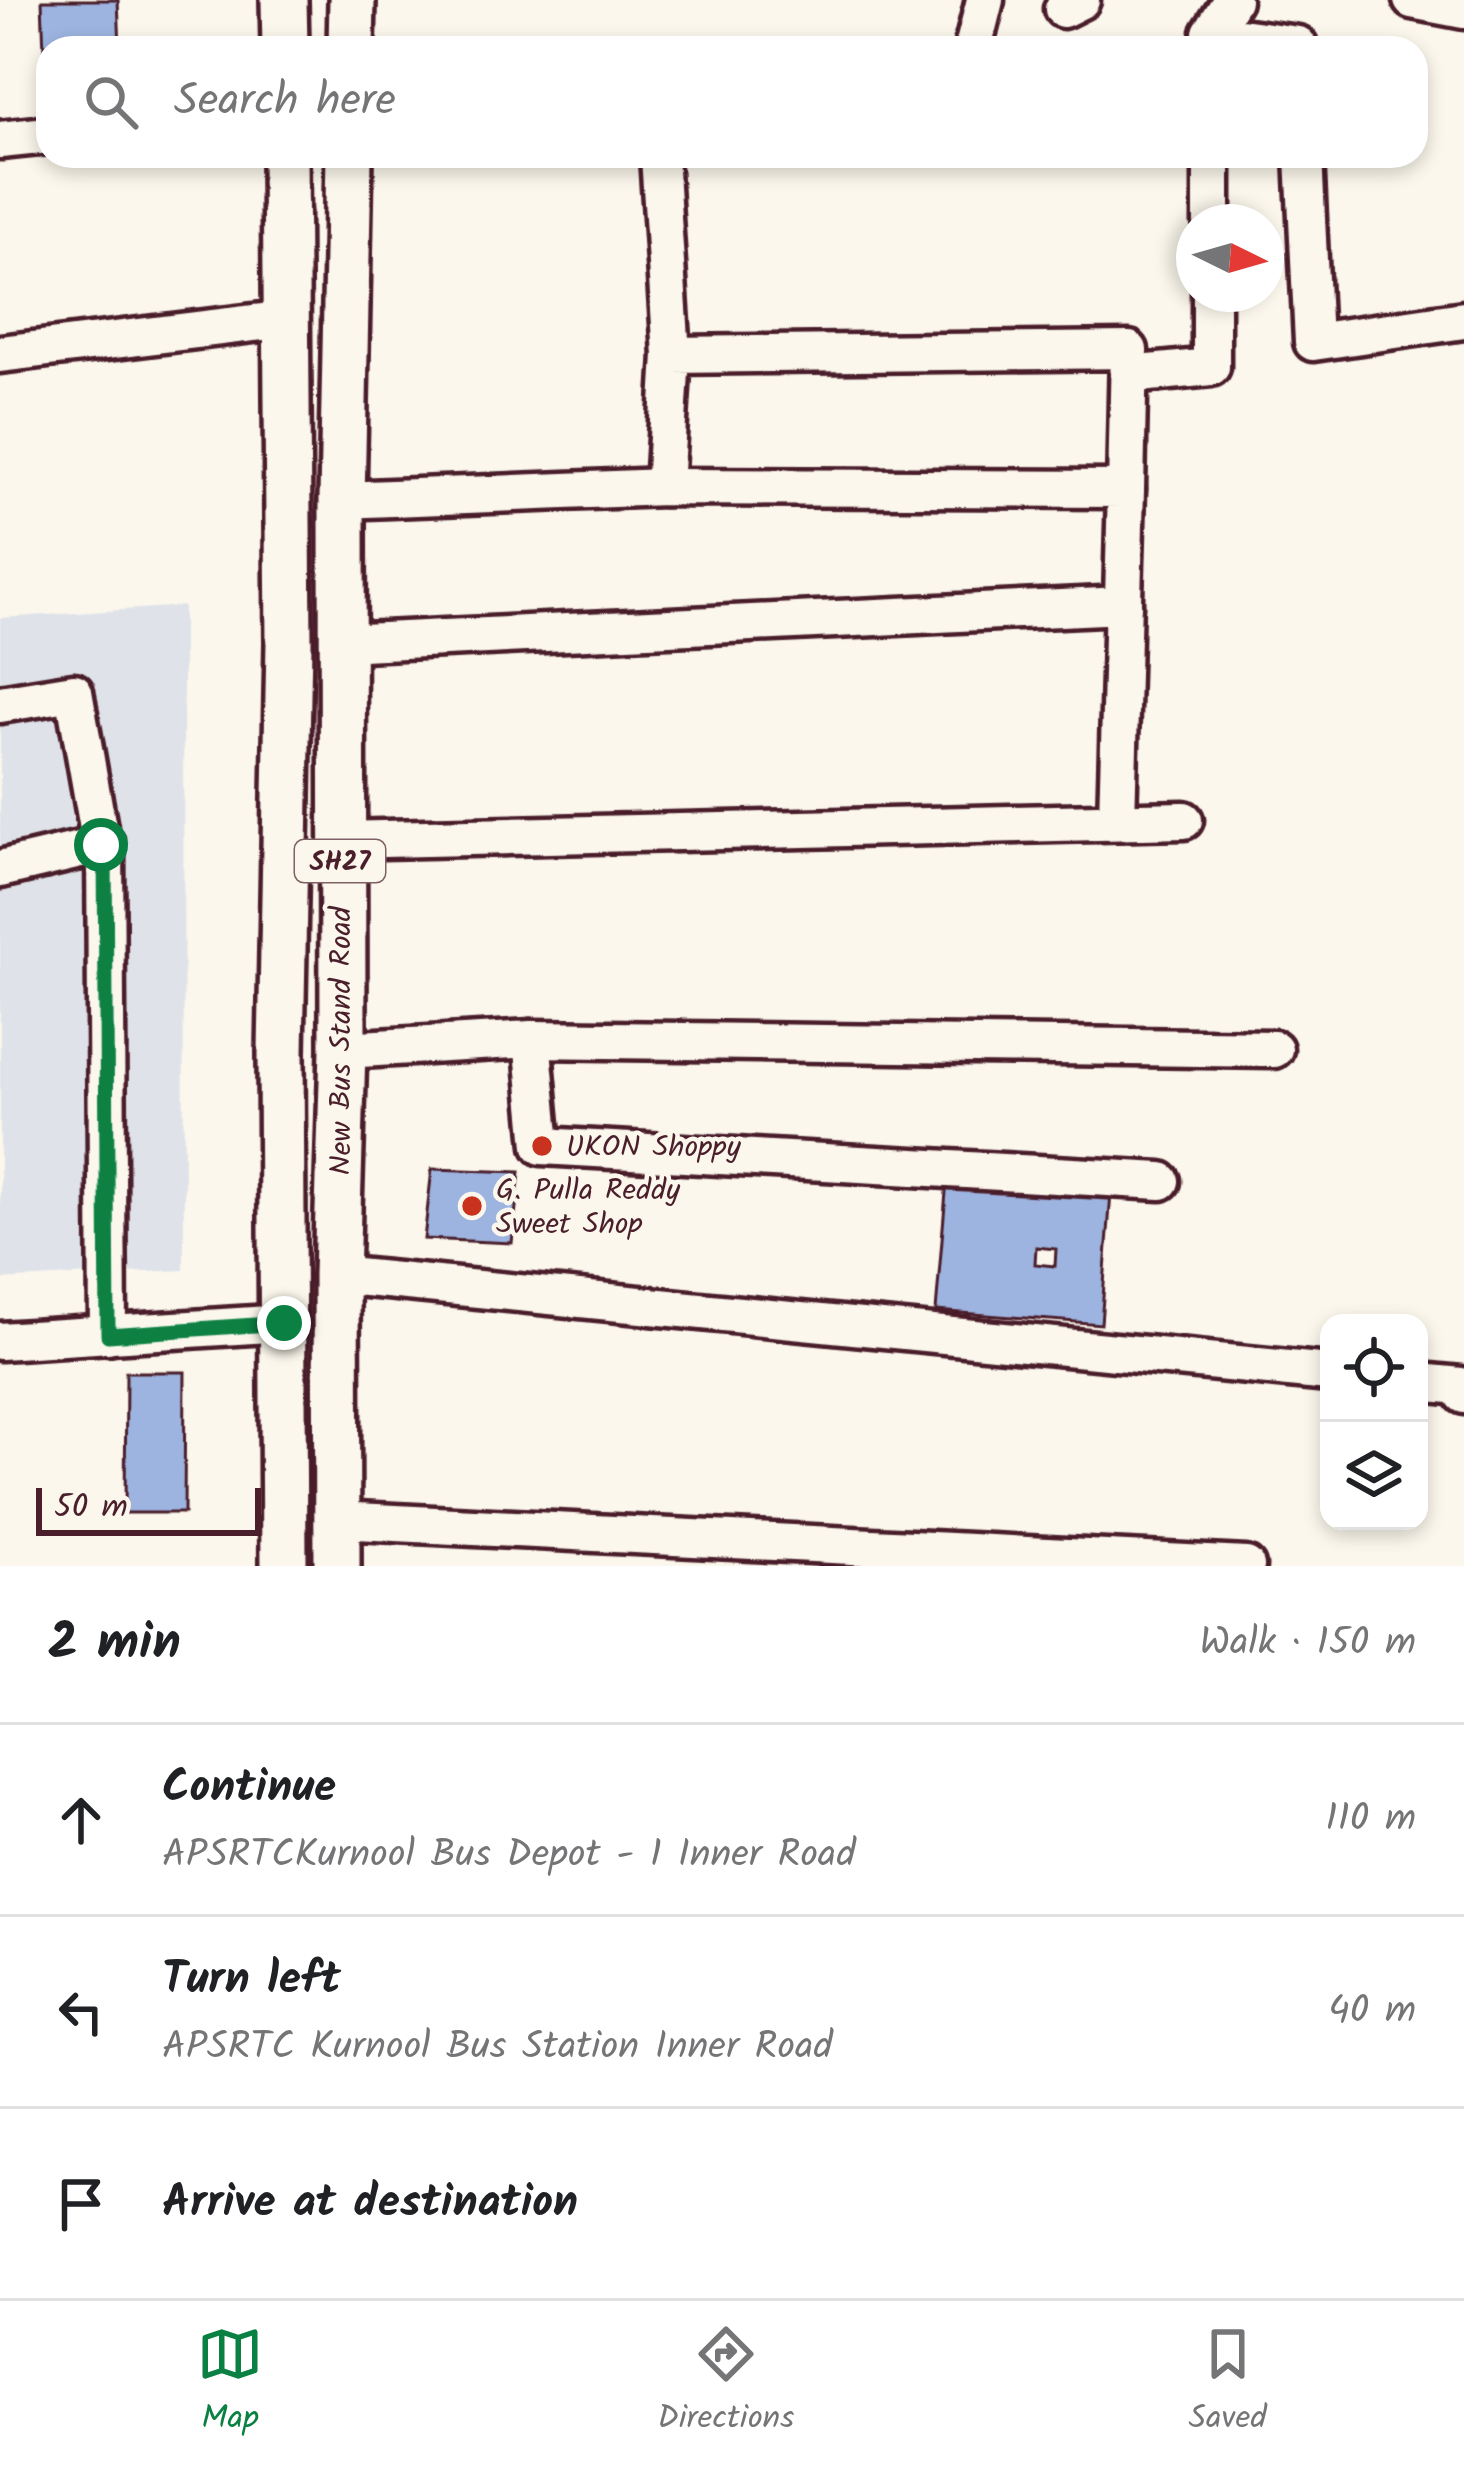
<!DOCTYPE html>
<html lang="en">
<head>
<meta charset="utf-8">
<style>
  :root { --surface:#fff; --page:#f6f6f6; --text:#202124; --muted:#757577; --line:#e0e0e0; --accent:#0b8043 }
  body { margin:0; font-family:Kalam,sans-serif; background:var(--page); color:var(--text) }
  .controls { position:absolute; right:36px; bottom:36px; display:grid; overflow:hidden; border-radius:24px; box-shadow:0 6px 18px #0003 }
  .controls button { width:108px; height:108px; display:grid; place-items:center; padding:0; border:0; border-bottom:3px solid var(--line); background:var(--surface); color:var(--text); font:60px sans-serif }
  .compass { position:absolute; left:1176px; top:204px; width:108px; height:108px; border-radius:50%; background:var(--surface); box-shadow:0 6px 18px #0003; rotate:95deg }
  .scale { position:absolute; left:36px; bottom:30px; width:225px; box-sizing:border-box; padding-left:12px; border:6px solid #4a1f2b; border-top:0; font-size:33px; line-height:42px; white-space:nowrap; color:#4a1f2b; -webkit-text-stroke:9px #fbf7ec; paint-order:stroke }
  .stop { position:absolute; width:36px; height:36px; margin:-27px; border:9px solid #0b8043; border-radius:50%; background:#fff }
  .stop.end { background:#0b8043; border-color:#fff; box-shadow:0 3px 12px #0008 }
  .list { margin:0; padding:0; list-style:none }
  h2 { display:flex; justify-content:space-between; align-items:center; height:156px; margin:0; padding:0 48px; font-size:51px }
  h2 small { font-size:39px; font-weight:400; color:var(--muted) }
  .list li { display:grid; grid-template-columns:78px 1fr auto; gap:36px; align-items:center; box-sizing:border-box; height:192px; padding:0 48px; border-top:3px solid var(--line) }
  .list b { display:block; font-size:45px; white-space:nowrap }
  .list p { margin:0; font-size:39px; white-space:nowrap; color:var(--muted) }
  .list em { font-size:39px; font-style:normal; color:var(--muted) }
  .icon { flex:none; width:66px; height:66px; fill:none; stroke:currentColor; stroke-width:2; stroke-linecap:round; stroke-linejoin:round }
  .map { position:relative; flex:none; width:1464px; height:1566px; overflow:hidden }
  .search { position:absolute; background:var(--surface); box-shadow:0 6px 18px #0003; left:36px; right:36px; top:36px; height:132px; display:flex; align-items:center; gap:30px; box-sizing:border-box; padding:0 42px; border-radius:36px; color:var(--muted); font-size:45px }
  .sheet { height:732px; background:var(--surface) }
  nav { display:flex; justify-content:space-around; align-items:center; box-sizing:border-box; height:168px; border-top:3px solid var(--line); background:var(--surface); font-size:33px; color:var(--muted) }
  nav a { display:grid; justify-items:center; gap:6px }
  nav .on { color:var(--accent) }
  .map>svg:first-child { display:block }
</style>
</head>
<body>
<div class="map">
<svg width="1464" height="1566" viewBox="0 0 1464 1566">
  <rect width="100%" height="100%" fill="#fbf7ec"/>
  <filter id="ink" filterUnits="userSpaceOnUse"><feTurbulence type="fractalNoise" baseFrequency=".00833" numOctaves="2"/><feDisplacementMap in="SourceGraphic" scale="24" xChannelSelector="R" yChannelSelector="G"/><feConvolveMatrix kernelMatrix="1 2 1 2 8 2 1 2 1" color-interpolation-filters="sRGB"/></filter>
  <g filter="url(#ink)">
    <polygon fill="#dfe3e9" points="183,606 184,1270 0,1280 0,618"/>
    <g fill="#9db4e1" stroke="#4a1f2b" stroke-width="3" fill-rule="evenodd">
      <polygon points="42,0 118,0 120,48 48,48 45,78"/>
      <polygon points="432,1169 520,1172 512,1243 424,1239"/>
      <path d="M947,1180L1111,1193L1101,1324L936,1311ZM1036,1247L1056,1249L1055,1266L1035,1264Z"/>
      <polygon points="126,1372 185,1372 184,1513 125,1513"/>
    </g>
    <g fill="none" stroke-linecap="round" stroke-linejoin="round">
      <g stroke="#4a1f2b" stroke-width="45">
        <g id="minor">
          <polyline points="1232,0 1211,33 1298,45 1298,48"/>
          <polyline points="1412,0 1464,10"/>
          <polyline points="1063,9 1081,0"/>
          <polyline points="973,48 985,0"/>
          <polyline points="0,140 48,135"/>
          <polyline points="659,156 672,355"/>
          <polyline points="1304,156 1313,342 1464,320"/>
          <polyline points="1212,222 1212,156"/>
          <polyline points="0,354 287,319"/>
          <polyline points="1129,375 1211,367 1211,294"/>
          <polyline points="664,487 672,355 1129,350 1126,489"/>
          <polyline points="342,500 664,487 1126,489 1117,820"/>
          <polyline points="341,643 1123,605"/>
          <polyline points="0,704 74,692 101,845"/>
          <polyline points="340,840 1184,820"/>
          <polyline points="0,869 105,844 108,1335"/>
          <polyline points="532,1039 542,1146 1161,1181"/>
          <polyline points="343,1050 532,1039 1274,1049"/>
          <polyline points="336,1275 1329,1373"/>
          <polyline points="0,1341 284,1323"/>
          <polyline points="1419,1382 1461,1386 1464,1395"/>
          <polyline points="337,1520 1246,1566"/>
        </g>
      </g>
      <g stroke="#4a1f2b" stroke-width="54">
        <g id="major">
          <polyline points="284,0 285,48"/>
          <polyline points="351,48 352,0"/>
          <polyline points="284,1566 281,1052 289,643 285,156"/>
          <polyline points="337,1566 336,1275 343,1050 342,500 349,156"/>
        </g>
      </g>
      <use href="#minor" stroke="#fbf7ec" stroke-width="36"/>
      <use href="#major" stroke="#fbf7ec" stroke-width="45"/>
    </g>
  </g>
  <g fill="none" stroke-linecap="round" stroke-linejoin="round" filter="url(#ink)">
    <polyline stroke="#0b8043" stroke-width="15" points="101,845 105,844 108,1335 284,1323"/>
  </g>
  <g fill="#c8321e" stroke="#fbf7ec" stroke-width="4.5">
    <circle cx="542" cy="1146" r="12"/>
    <circle cx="472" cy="1206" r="12"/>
  </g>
  <g text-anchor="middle" stroke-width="9" stroke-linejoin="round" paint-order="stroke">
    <rect fill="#fbf7ec" stroke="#7f6065" stroke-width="3" x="295" y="840" width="90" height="42" rx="9"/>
    <g font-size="27" font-weight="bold" fill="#4a1f2b">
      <text x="340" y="870">SH27</text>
    </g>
    <g font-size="30" fill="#4a1f2b" stroke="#fbf7ec">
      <text transform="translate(340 1041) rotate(-90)" y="10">New Bus Stand Road</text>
    </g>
    <g font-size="30" fill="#4a1f2b" stroke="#fbf7ec" text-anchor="start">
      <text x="566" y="1156">UKON Shoppy</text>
      <text x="496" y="1199">G. Pulla Reddy<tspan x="496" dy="34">Sweet Shop</tspan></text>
    </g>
  </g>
</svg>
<div class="controls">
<button><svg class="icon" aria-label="locate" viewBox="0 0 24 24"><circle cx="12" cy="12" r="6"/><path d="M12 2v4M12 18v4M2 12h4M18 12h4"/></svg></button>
<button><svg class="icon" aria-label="layers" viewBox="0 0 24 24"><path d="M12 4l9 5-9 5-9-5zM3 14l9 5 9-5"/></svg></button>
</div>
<svg class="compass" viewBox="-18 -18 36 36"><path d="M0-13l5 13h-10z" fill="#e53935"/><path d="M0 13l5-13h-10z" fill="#757577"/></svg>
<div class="scale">50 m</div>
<div class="stop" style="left:101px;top:845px"></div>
<div class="stop end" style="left:284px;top:1323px"></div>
<div class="search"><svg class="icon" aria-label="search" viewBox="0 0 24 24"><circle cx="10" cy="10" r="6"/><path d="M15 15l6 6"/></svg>Search here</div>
</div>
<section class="sheet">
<h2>2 min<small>Walk · 150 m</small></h2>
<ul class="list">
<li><svg class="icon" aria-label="ahead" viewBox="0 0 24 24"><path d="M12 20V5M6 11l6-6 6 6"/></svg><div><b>Continue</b><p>APSRTCKurnool Bus Depot - 1 Inner Road</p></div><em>110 m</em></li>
<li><svg class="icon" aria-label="left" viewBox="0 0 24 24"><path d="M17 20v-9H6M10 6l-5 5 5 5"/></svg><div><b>Turn left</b><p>APSRTC Kurnool Bus Station Inner Road</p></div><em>40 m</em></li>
<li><svg class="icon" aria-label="arrive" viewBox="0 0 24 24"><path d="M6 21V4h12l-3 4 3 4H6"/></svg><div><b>Arrive at destination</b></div></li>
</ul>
</section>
<nav>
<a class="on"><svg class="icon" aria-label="map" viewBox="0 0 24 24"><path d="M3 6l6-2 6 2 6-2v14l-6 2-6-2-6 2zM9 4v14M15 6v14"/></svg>Map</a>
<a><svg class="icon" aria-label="directions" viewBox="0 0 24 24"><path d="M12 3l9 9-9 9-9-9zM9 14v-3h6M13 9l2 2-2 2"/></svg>Directions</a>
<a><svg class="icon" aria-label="saved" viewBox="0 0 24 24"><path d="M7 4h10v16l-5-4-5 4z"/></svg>Saved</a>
</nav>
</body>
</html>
